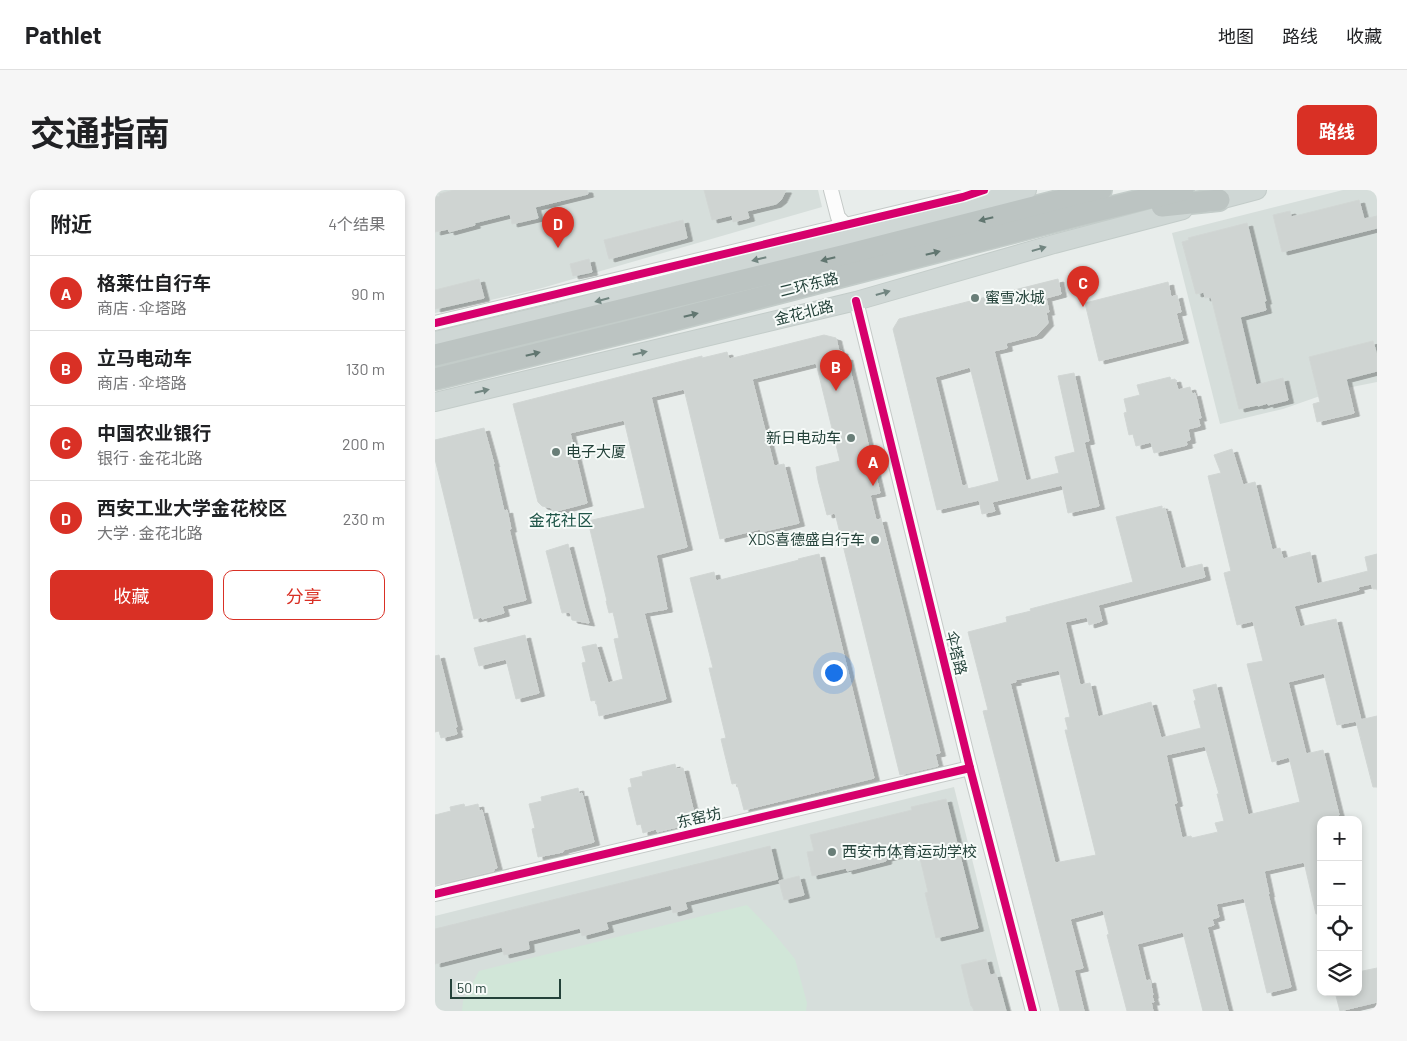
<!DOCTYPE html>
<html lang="zh">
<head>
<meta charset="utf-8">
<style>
  :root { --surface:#fff; --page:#f6f6f6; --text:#202124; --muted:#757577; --line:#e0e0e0; --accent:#d93025 }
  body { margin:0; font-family:Barlow,"Noto Sans SC",sans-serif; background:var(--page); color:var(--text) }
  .controls { position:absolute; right:15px; bottom:15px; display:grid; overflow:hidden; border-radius:10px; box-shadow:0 2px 8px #0003 }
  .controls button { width:45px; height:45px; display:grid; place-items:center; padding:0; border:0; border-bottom:1px solid var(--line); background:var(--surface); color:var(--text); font:25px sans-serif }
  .scale { position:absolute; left:15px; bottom:12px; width:111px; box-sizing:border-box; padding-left:5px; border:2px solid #24423a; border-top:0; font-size:14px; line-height:18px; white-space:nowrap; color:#24423a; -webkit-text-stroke:4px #f7fbf9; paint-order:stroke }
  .you { position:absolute; left:398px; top:482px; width:18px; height:18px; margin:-12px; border:4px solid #fff; border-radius:50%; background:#1a73e8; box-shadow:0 0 0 8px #1a73e833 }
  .badge { display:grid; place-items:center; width:32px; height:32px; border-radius:50%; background:var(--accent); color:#fff; font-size:16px; font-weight:700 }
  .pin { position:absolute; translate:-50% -41px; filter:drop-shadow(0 1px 2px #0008) }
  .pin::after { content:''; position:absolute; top:26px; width:18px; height:15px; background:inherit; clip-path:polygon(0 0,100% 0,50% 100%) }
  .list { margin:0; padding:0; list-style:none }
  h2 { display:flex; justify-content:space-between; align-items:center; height:65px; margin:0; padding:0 20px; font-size:21px }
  h2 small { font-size:16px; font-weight:400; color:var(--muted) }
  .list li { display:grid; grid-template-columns:32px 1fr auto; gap:15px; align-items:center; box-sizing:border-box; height:75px; padding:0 20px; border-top:1px solid var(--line) }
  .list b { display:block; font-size:19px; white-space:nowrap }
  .list p { margin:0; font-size:16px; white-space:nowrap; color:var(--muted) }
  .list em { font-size:16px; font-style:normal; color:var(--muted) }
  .actions { display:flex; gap:10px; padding:15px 20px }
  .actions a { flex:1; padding:11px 0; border:1px solid var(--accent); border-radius:10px; text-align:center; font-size:18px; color:var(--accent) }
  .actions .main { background:var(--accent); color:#fff }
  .icon { flex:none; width:28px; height:28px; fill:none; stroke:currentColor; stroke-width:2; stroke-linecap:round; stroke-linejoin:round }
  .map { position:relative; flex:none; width:942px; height:821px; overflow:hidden; border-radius:10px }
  header { display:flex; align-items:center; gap:30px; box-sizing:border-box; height:70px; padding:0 25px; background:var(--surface); border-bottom:1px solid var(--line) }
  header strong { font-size:24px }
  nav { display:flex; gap:28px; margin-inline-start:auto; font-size:18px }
  .intro { display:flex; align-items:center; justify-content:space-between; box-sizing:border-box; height:120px; padding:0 30px }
  h1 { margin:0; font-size:35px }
  .button { padding:12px 22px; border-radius:10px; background:var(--accent); color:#fff; font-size:18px; font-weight:700 }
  main { display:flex; gap:30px; padding:0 30px }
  aside { flex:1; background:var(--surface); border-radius:10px; box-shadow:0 2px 8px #0003 }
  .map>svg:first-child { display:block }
</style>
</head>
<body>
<header>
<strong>Pathlet</strong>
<nav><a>地图</a><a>路线</a><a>收藏</a></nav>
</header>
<div class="intro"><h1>交通指南</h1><a class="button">路线</a></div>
<main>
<aside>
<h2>附近<small>4个结果</small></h2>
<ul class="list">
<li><span class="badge">A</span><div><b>格莱仕自行车</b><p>商店 · 伞塔路</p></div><em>90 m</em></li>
<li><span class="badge">B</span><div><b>立马电动车</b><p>商店 · 伞塔路</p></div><em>130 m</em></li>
<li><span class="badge">C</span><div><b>中国农业银行</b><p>银行 · 金花北路</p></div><em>200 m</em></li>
<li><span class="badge">D</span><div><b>西安工业大学金花校区</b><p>大学 · 金花北路</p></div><em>230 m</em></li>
</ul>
<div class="actions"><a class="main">收藏</a><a>分享</a></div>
</aside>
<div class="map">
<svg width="942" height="821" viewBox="0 0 942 821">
  <defs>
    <filter id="shadow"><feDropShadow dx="5.5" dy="3" stdDeviation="0" flood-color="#0004"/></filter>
  </defs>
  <rect width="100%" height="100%" fill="#e8edeb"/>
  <g fill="#d6dedb">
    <polygon points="0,0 383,0 387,17 107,98 0,123"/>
    <polygon points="908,0 942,0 942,192 902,200 848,219 785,234 737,43"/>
    <polygon points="519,597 575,821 0,821 0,726"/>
  </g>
  <polygon fill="#d1e6d8" points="312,715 336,740 360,769 372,813 371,821 27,821 28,811 44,781"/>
  <g fill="#cfd4d2" stroke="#d1d6d4" fill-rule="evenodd" filter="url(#shadow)">
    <polygon points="19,0 152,0 153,4 100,17 103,28 77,34 75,24 39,33 40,35 14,42 13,39 0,42 0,7 5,6 4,4"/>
    <polygon points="269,0 351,0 346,10 341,14 312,21 314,28 298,32 297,25 277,30"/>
    <polygon points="924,10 929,29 942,26 942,38 847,62 838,25 855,21 856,27"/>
    <polygon points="248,30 252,48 174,69 169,50"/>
    <polygon points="812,33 831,111 829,111 831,120 805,127 821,195 848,188 853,210 833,215 833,213 823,216 822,215 804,219 776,107 770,108 769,102 761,104 747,52 754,50 753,48"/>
    <polygon points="154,69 157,82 138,86 135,74"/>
    <polygon points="44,89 49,108 0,119 0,100"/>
    <path d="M623,89L626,104L611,108L614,122H611L613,133L602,145L571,153L572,158L559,161L591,291L624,283L620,267L640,262L623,186L639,183L654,251L649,252L664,316L633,323L627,295L557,312L560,321L547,324L544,310L502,320L458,139L464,129ZM535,177L564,291L533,299L532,295L527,296L500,187Z"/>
    <polygon points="733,92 736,107 742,105 746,122 741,123 748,150 664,171 650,113"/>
    <polygon points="389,145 401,148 404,161 407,161 409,168 412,167 445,303 435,305 441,330 446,329 505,563 500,564 503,576 465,585 400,323 392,325 383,290 381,277 405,271 381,173 317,189 339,276 349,274 364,333 326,342 325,339 285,349 249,199 216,207 252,357 221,365 232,419 209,423 231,509 164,526 161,510 156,511 152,494 147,473 151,472 147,457 161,454 173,493 188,489 179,449 184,448 178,422 174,423 171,411 172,411 153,331 210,318 189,230 135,243 152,313 118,322 117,318 107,316 103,312 78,214 267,166 267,168 292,162 294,169"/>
    <polygon points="938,151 942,166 942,181 911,189 919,223 882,232 878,214 885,212 874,167"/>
    <polygon points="735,187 736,190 740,189 743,200 755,197 757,204 760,203 766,228 763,228 765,236 753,239 755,250 751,251 752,255 719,263 716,252 701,256 698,244 694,245 689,223 692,222 689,209 705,205 702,195"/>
    <polygon points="49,238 59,274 58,274 69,321 72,320 76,339 74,339 91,410 67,416 69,423 47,429 47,427 39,429 0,269 0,250"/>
    <path d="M797,259L808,295L820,292L837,360L845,358L848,369L875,362L882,394L933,381L930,367L942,364V399H938L936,394L923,397L924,400L859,416L865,437L901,429L926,530L902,535L889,483L853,492L871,564L888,560L904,625L901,626L902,630H886V723L881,724L869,672L829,681L834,704H833L856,797L832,803L809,708L781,714L784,727L777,729L779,735L772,737L793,821H768L748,742L702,754L711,791L715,790L718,805L717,806L719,812H716L718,821H692L672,745L674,744L668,720L635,729L648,778L639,780L649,821H625L548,521L553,520L533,442L572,432L571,427L596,421L595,419L698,392L681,327L727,316V319L730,318L746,379L767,374L770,387L663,415L667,431L654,435L652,427L630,432L645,495L655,493L663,527L716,512L726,548L766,538L759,511L761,510L758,500L781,494L813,625L865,612L854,567L837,572L812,474L828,471L818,431L802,435L789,383L796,381L773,286L786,283L779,265ZM624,480L635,527L630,528L633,540H630L661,665L620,673L575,493L581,492L580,490ZM770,556L784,604H782L789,631L780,633L783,642L757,648L756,646L747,648L739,614L742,613L731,565Z"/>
    <polygon points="133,354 149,416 154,433 137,430 135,422 127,423 111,361"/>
    <polygon points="384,364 439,588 309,620 302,593 297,594 286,549 291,548 274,478 278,478 255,388 279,382 281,391 364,370 363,369"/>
    <polygon points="90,445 104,503 81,509 71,469 44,476 39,458"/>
    <polygon points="4,465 22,537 20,537 22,544 6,548 4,541 0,542 0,466"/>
    <polygon points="942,526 942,597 938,597 921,531"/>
    <polygon points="240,574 241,579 248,578 260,627 253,629 255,634 222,642 221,639 208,643 206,634 202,635 193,598 197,597 195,589 208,586 207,582"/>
    <polygon points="143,598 144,604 147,603 159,652 128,660 128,662 103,667 97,639 100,638 94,614 107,611 106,607"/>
    <polygon points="511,609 543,738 501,748 490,703 493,702 483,660 451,668 451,671 412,681 411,678 377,686 372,662 379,661 375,645 477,620 476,617"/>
    <polygon points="29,614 30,617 43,614 44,621 47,620 62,678 59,679 59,681 0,695 0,625 16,621 15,617"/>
    <polygon points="335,656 343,689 250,712 252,719 238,723 236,715 171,732 173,739 147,746 145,738 93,751 94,759 69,765 67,757 0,774 0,739"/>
    <polygon points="364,686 369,705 349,710 344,691"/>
    <polygon points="551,769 555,785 561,784 571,821 539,821 537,816 536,816 526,775"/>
    <polygon points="942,778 942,812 905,821 900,802 923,802 923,782"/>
  </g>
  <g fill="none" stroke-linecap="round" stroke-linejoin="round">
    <g stroke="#c5cac8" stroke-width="16">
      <g id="minor">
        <polyline points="396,0 403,27 416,41"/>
        <polyline points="421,111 535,578 598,821"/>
        <polyline points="0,133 528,7 549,0"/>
        <polyline points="0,704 535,578"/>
      </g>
    </g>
    <g stroke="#c3ccc9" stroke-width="20">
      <g id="major">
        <polyline points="773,13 822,0"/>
        <polyline points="0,151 123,122 592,0"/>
        <polyline points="0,212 421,111 619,54 748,20"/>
      </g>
    </g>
    <g stroke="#c3ccc9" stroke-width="24">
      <g id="highway">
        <polyline points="727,16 784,10"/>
        <polyline points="0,165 411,65 666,0"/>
        <polyline points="0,189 215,136 644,25 748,0"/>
      </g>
    </g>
    <use href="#minor" stroke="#fcfcfc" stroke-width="14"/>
    <use href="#major" stroke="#cfd7d5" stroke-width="18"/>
    <use href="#highway" stroke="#bcc4c2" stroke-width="21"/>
    <g stroke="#f7fbf9" stroke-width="11">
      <g id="cycleway">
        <polyline points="421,111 535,578 598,821"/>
        <polyline points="0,133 528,7 549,0"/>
        <polyline points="0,704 535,578"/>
      </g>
    </g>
    <use href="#cycleway" stroke="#d6006c" stroke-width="8"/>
  </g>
  <defs><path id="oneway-solid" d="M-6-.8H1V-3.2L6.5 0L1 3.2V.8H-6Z" transform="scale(1.25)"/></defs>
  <g fill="#617670">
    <use href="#oneway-solid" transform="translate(551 29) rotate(166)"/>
    <use href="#oneway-solid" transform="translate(498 63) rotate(-14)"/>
    <use href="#oneway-solid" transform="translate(393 69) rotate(166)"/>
    <use href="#oneway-solid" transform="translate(256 125) rotate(-14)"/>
    <use href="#oneway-solid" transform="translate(98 164) rotate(-14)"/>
  </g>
  <g fill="#718580">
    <use href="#oneway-solid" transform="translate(604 59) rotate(-16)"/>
    <use href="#oneway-solid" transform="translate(324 69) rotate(166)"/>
    <use href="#oneway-solid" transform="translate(448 103) rotate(-16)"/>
    <use href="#oneway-solid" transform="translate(167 110) rotate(165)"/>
    <use href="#oneway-solid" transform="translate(205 163) rotate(-13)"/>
    <use href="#oneway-solid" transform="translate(47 201) rotate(-13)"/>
  </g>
  <g fill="#697e78" stroke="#f7fbf9" stroke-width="2">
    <circle cx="540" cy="108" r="5"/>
    <circle cx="416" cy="248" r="5"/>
    <circle cx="121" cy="262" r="5"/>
    <circle cx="440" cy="350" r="5"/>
    <circle cx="397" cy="662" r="5"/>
  </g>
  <g text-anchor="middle" stroke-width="4" stroke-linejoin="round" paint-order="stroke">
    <g font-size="15" fill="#24423a" stroke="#f7fbf9">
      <text transform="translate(374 95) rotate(-14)" y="5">二环东路</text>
      <text transform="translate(369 123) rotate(-14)" y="5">金花北路</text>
      <text transform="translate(521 463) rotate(76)" y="5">伞塔路</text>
      <text transform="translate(264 628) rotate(-13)" y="5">东窑坊</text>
    </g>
    <g font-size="15" fill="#24423a" stroke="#f7fbf9" text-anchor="start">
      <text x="550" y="113">蜜雪冰城</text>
      <text x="406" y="253" text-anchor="end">新日电动车</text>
      <text x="131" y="267">电子大厦</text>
      <text x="430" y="355" text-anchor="end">XDS喜德盛自行车</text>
      <text x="407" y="667">西安市体育运动学校</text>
    </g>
    <g font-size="16" fill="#1f5548" stroke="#f7fbf9">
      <text x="126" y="336">金花社区</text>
    </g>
  </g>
</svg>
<div class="controls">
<button>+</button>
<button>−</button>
<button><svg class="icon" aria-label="locate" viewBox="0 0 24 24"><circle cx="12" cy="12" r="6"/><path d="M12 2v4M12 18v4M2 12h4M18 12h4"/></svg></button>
<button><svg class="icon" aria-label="layers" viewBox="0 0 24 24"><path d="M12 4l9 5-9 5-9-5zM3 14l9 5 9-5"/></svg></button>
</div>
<div class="scale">50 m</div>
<div class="you"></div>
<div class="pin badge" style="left:438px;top:296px">A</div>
<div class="pin badge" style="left:401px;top:201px">B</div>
<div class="pin badge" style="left:648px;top:117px">C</div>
<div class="pin badge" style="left:123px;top:58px">D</div>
</div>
</main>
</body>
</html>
